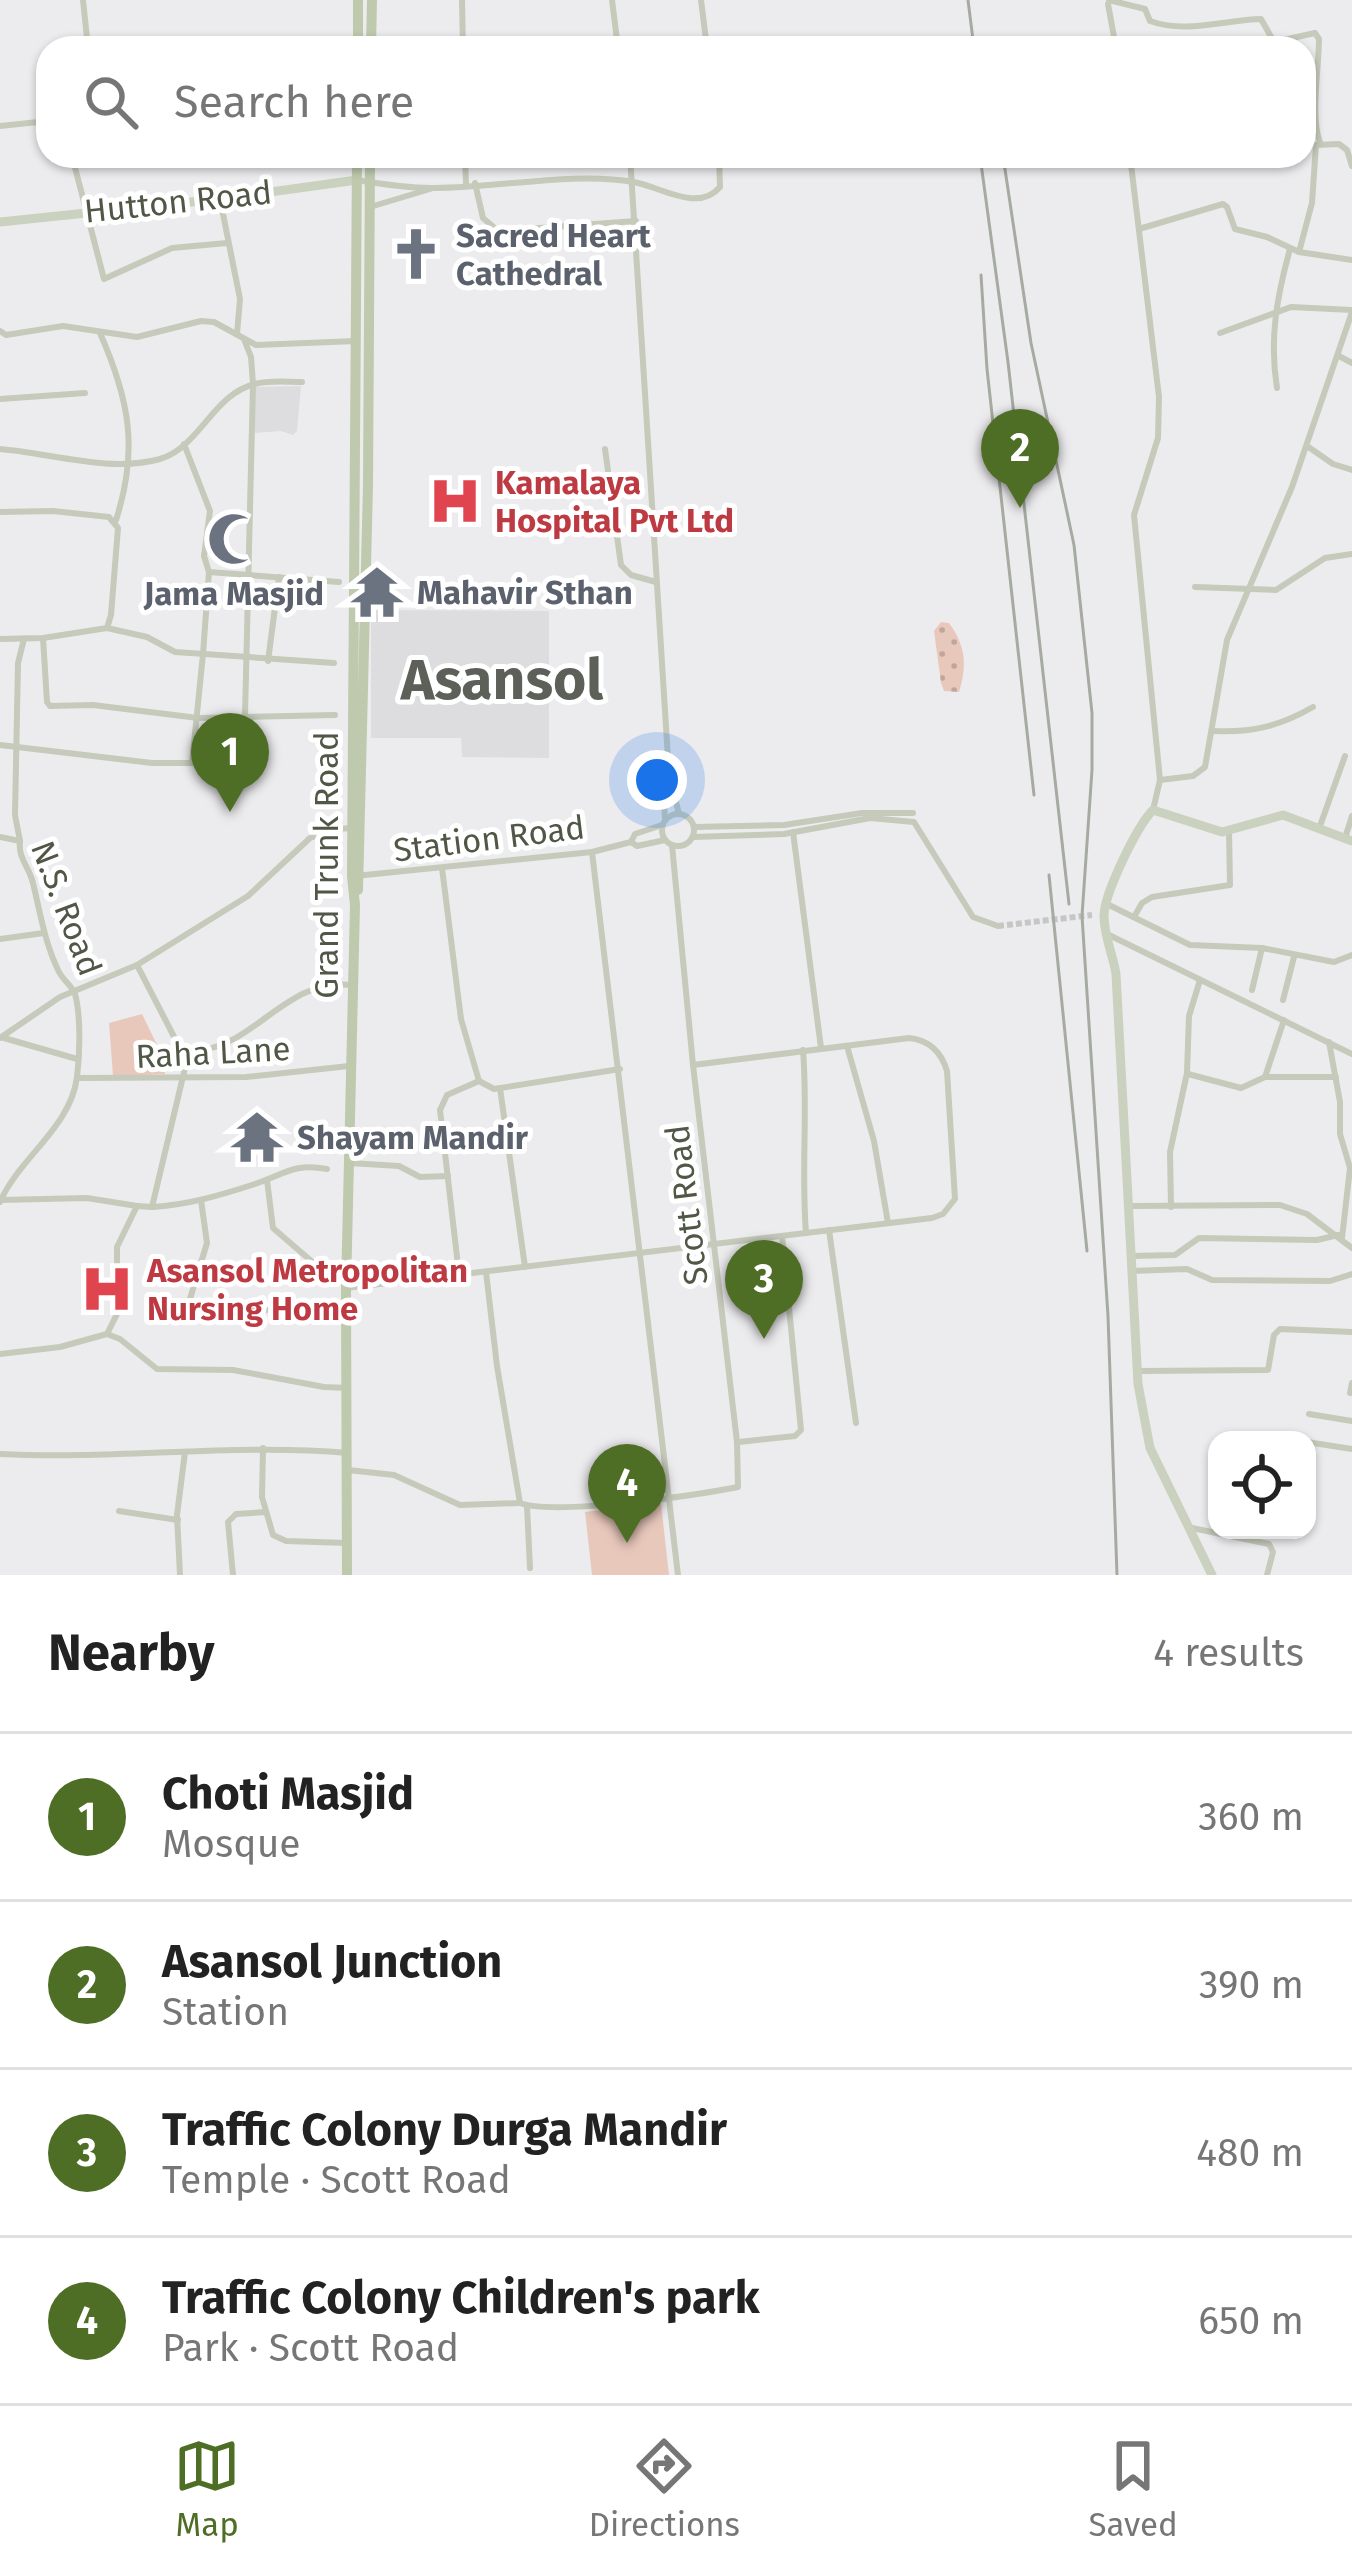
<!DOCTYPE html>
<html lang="en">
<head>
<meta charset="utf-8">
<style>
  :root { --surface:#fff; --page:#f2f2f2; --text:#222; --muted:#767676; --line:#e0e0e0; --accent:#4e6e25 }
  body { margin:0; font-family:"Fira Sans",sans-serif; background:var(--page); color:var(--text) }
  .controls { position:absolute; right:36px; bottom:36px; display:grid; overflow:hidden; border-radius:24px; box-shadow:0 3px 9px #0004 }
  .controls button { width:108px; height:108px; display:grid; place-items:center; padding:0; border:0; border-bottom:3px solid var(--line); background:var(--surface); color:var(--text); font:60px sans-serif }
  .you { position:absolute; left:657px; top:780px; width:42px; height:42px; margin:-30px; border:9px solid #fff; border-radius:50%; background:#1a73e8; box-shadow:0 0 0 18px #1a73e833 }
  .badge { display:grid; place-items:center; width:78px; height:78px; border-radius:50%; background:var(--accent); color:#fff; font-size:39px; font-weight:700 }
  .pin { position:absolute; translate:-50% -99px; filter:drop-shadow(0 3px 6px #0008) }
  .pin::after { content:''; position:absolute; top:63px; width:42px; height:36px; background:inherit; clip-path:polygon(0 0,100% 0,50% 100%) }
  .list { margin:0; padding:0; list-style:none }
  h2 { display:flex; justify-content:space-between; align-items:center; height:156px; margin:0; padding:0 48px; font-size:51px }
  h2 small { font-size:39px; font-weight:400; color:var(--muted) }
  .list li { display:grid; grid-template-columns:78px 1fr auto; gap:36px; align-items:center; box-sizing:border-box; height:168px; padding:0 48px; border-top:3px solid var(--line) }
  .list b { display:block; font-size:45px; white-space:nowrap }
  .list p { margin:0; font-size:39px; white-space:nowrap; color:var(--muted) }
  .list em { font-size:39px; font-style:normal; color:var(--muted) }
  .icon { flex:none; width:66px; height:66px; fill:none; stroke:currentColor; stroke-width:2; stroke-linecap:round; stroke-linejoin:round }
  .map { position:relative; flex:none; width:1352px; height:1575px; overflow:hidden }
  .search { position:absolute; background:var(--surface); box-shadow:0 3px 9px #0004; left:36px; right:36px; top:36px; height:132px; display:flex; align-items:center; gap:30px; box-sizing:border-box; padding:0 42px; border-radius:36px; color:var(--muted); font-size:45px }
  .sheet { height:828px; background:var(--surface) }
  nav { display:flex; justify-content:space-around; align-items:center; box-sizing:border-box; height:168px; border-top:3px solid var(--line); background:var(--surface); font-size:33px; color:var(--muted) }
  nav a { display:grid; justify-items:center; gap:6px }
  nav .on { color:var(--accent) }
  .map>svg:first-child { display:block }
</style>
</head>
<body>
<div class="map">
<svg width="1352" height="1575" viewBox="0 0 1352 1575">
  <defs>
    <pattern id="garden-dots" width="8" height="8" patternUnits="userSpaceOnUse" patternTransform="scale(3)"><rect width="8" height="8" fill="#e9c8bc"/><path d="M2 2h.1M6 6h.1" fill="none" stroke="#bfa59b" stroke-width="1.8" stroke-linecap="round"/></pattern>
  </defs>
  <rect width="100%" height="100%" fill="#ececee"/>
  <g fill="#dddddf">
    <polygon points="301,386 297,431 293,435 281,431 255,433 255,387"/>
    <polygon points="371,610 549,611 549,758 462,757 461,738 371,738"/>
  </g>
  <g fill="#e9c8bc">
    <polygon points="142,1014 162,1055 165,1074 113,1076 109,1023"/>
    <polygon points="661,1503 669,1575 592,1575 585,1512"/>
  </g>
  <path fill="url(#garden-dots)" d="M941,622L949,623C966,646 967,666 959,692L944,691L941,683L934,631Z"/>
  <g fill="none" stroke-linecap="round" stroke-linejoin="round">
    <polyline stroke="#c5c7c4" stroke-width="6" stroke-dasharray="6 3" stroke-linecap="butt" points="998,926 1092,915"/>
    <g stroke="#c5cabb" stroke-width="6">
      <polyline points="83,0 88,48"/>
      <polyline points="462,0 463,48"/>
      <polyline points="612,0 618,48"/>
      <polyline points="701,0 707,48"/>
      <path d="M1109,0L1145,9L1150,21C1185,34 1224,20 1261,19L1274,42L1315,33L1319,39C1319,68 1310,117 1320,142"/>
      <polyline points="1108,4 1116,48"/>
      <polyline points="1257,48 1274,42"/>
      <polyline points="0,126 48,121"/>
      <polyline points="72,156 104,279 172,248 227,243"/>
      <polyline points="465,156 466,184"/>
      <polyline points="630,156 669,774"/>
      <polyline points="1130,156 1159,397 1158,438 1134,515 1160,780"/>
      <path d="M357,180C381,184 407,188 431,188C494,189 571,171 634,182C661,187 698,213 720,187L719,156"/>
      <polyline points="475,183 483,218 498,231 636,221"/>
      <polyline points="220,199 240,299 237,334"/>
      <polyline points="370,207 430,189"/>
      <polyline points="1139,229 1223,204 1227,207 1235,229 1267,237 1299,252 1352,260"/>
      <polyline points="1299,252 1312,203 1316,145 1339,144 1347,150 1352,166"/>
      <polyline points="0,331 6,335 63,326 137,337 201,321 214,322 256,345 356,341"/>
      <path d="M100,333C129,399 139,449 116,520"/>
      <polyline points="1220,333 1291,307 1352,310"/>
      <polyline points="1339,356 1352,363"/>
      <path d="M1277,388C1269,339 1277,296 1290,249"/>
      <polyline points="0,399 85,393"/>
      <polyline points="184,444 210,511 204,556 209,572 203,654 192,763"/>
      <polyline points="1307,446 1333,464 1352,470"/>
      <path d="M0,449C50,453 110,473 160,459C200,447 213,394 255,384C269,380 287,382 302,382"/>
      <polyline points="605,449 621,565 631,575 656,582"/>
      <polyline points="0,512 53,511 109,517 118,528 111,615 107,628 43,638 0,639"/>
      <polyline points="209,572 339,582"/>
      <polyline points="1195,587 1276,590 1325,558 1352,554"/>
      <polyline points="107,628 147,637 175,652 334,663"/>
      <polyline points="43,638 47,702 50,706 93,705 198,718 335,715"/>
      <polyline points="268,661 279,577"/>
      <path d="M1213,731C1252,733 1280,726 1313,707"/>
      <polyline points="0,745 152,763 192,763 244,757 253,384 251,357 244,339"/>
      <polyline points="1153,810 1160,780 1193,776 1205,767 1227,640 1292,487 1352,312"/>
      <circle cx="678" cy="830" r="16"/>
      <polyline points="665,820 663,786 669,774 679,814"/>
      <polyline points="662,825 635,834 631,842 637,846 665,840"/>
      <polyline points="1320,826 1345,756"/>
      <polyline points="694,827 784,825 862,813 913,813"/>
      <polyline points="793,832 821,1048"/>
      <path d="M0,837L20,841C18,859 29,866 33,883C40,912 45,944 59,972C63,980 72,986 75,994C81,1016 80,1054 77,1077C71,1127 19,1158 0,1202"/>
      <polyline points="693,837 784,834 870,818 914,822 973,917 998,926"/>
      <polyline points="1345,838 1352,816"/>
      <polyline points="20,841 15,815 18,663 24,639"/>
      <polyline points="592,852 678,1575"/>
      <polyline points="442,868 461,1019 479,1081 494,1089 620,1069"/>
      <polyline points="355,876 592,852 631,842"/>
      <polyline points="1105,903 1190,945 1262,948 1334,962 1352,955"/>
      <polyline points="1134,917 1142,903 1152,897 1230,885 1229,831"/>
      <polyline points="1109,935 1352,1054"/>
      <polyline points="0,939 44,933"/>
      <polyline points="1252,990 1262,948"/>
      <polyline points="1283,1000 1294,957"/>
      <polyline points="0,1038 60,997 137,965 248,896 310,838 336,829 353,828"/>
      <polyline points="4,1038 77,1059"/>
      <polyline points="1329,1042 1340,1102 1340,1134 1350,1168 1342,1238"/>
      <polyline points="847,1046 874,1141 888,1223"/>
      <path d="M803,1050C808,1111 801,1171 806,1233"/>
      <path d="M184,1056C202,1051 223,1046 239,1036C277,1013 303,980 352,985"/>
      <polyline points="1188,1074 1241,1088 1265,1077 1336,1077"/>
      <polyline points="1265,1077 1284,1020"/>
      <polyline points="77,1078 246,1077 349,1066"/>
      <polyline points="500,1088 525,1267"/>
      <polyline points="349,1163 399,1166 420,1177 448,1176"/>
      <polyline points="267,1180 273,1228 324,1272"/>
      <polyline points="0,1200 87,1198 137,1206"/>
      <polyline points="201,1200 207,1243 189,1302 194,1311 324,1309"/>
      <polyline points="1130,1206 1280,1205 1307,1214 1352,1248"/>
      <path d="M152,1207C188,1205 221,1195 255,1184C286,1174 292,1163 327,1169"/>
      <polyline points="1171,1207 1170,1152 1187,1073 1189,1016 1200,980"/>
      <polyline points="829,1230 856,1423"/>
      <polyline points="1132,1256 1175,1255 1199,1238 1317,1240 1338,1235"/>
      <polyline points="1131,1271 1187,1269 1212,1280 1330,1281 1352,1274"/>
      <path d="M486,1272L497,1366L520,1503C555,1516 697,1495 738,1487L737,1442L693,1065L672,845"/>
      <polyline points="459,1274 440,1110 447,1095 479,1081"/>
      <path d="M346,1288L932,1218L943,1214L955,1199L947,1071C941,1051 929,1040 909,1038L693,1065"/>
      <polyline points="107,1334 120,1339 157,1369 233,1370 324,1387 348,1388"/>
      <polyline points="0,1354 60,1347 107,1334 117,1314 117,1247 137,1206 152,1207 185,1068 184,1056 137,965"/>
      <polyline points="1138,1371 1268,1370 1274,1335 1280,1329 1352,1332"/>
      <polyline points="1350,1393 1352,1383"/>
      <polyline points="1309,1414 1352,1421"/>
      <polyline points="739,1442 795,1436 801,1430 782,1236"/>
      <polyline points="1307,1442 1352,1449"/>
      <polyline points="263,1448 262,1497 273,1535 286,1541 347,1543"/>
      <path d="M0,1454C116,1460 232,1443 348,1453"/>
      <polyline points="348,1470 394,1475 460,1505 520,1503"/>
      <polyline points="527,1506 530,1568"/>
      <polyline points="119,1511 178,1520"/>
      <polyline points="1192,1528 1269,1544 1273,1552 1267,1575"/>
      <polyline points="180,1575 177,1515 185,1452"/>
      <polyline points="233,1575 228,1522 236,1514 266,1512"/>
    </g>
    <g stroke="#cad1be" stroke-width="9">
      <polyline points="0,222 220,199 357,180"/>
      <path d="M1212,1575L1150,1448L1138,1384L1116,974C1113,955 1104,936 1104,916C1104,894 1137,826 1153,810L1222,832L1283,815L1352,841"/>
    </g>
    <g stroke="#bec9ad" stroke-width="10">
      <polyline points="358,48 358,0"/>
      <polyline points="371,48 372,0"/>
      <polyline points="358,890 368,485 370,156"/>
      <polyline points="347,1575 346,1288 355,905 352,876 357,156"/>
    </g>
    <g stroke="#a6aba2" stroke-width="3">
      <polyline points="968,0 974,48"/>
      <polyline points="980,156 1008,362 1069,904"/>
      <polyline points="1003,156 1031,343 1074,545 1092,713 1092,770 1082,916 1108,1316 1117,1575"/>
      <polyline points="981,275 987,369 1034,795"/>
      <polyline points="1049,875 1087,1251"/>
    </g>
  </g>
  <defs>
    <g id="church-bare" transform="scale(4.14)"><path d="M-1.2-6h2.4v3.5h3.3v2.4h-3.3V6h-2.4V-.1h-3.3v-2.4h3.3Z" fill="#6b7280" stroke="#fff" stroke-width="2.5" paint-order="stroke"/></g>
    <g id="hospital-bare" transform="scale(4.14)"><path d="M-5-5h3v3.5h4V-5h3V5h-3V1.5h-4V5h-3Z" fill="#e0444e" stroke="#fff" stroke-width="2.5" paint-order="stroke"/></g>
    <g id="mosque-bare" transform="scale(4.14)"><path d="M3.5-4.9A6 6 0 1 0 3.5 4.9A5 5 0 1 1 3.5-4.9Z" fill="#6b7280" stroke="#fff" stroke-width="2.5" paint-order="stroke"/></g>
    <g id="temple-bare" transform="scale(4.14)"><path d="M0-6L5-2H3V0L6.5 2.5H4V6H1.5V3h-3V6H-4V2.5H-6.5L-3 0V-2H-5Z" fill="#6b7280" stroke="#fff" stroke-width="2.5" paint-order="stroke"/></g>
  </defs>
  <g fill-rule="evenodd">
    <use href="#church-bare" x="416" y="254"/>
    <use href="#hospital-bare" x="455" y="501"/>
    <use href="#mosque-bare" x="234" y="539"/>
    <use href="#temple-bare" x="377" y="592"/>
    <use href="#temple-bare" x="257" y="1137"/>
    <use href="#hospital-bare" x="107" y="1289"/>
  </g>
  <g text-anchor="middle" stroke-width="10" stroke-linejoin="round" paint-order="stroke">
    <g font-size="33" fill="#515746" stroke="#fff">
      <text transform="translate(178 201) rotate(-6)" y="12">Hutton Road</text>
      <text transform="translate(489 838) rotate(-7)" y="12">Station Road</text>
      <text transform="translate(326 865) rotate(-90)" y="12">Grand Trunk Road</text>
      <text transform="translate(67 908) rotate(69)" y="12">N.S. Road</text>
      <text transform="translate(213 1052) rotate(-3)" y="12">Raha Lane</text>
      <text transform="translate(686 1205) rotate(-97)" y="12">Scott Road</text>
    </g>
    <g font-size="33" font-weight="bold" fill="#5b616d" stroke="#fff" text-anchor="start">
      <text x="456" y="247">Sacred Heart<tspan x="456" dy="38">Cathedral</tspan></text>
      <text x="417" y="604">Mahavir Sthan</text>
      <text x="234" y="605" text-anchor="middle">Jama Masjid</text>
      <text x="297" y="1149">Shayam Mandir</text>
    </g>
    <g font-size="33" font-weight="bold" fill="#be3a42" stroke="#fff" text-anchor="start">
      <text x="495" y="494">Kamalaya<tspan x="495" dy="38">Hospital Pvt Ltd</tspan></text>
      <text x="147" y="1282">Asansol Metropolitan<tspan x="147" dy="38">Nursing Home</tspan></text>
    </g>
    <g font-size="57" font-weight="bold" fill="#5d6059" stroke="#fff">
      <text x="502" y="699">Asansol</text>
    </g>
  </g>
</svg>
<div class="controls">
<button><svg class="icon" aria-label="locate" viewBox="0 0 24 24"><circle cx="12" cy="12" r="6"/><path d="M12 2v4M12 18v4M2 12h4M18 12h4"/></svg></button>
</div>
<div class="you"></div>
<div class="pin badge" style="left:230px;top:812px">1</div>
<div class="pin badge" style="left:1020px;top:508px">2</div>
<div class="pin badge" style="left:764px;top:1339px">3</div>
<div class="pin badge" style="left:627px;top:1543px">4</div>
<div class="search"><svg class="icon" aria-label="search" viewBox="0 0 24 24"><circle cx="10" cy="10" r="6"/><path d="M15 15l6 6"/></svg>Search here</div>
</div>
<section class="sheet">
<h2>Nearby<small>4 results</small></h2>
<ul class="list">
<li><span class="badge">1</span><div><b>Choti Masjid</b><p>Mosque</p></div><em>360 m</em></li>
<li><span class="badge">2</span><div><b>Asansol Junction</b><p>Station</p></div><em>390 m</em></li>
<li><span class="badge">3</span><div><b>Traffic Colony Durga Mandir</b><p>Temple · Scott Road</p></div><em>480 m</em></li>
<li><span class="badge">4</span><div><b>Traffic Colony Children's park</b><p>Park · Scott Road</p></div><em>650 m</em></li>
</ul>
</section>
<nav>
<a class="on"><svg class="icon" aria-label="map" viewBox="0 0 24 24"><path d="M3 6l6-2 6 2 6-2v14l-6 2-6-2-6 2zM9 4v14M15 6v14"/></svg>Map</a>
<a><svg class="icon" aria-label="directions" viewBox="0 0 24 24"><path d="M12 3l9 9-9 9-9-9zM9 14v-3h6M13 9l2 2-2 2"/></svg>Directions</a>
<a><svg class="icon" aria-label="saved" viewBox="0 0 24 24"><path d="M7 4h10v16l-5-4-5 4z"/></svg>Saved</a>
</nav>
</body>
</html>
